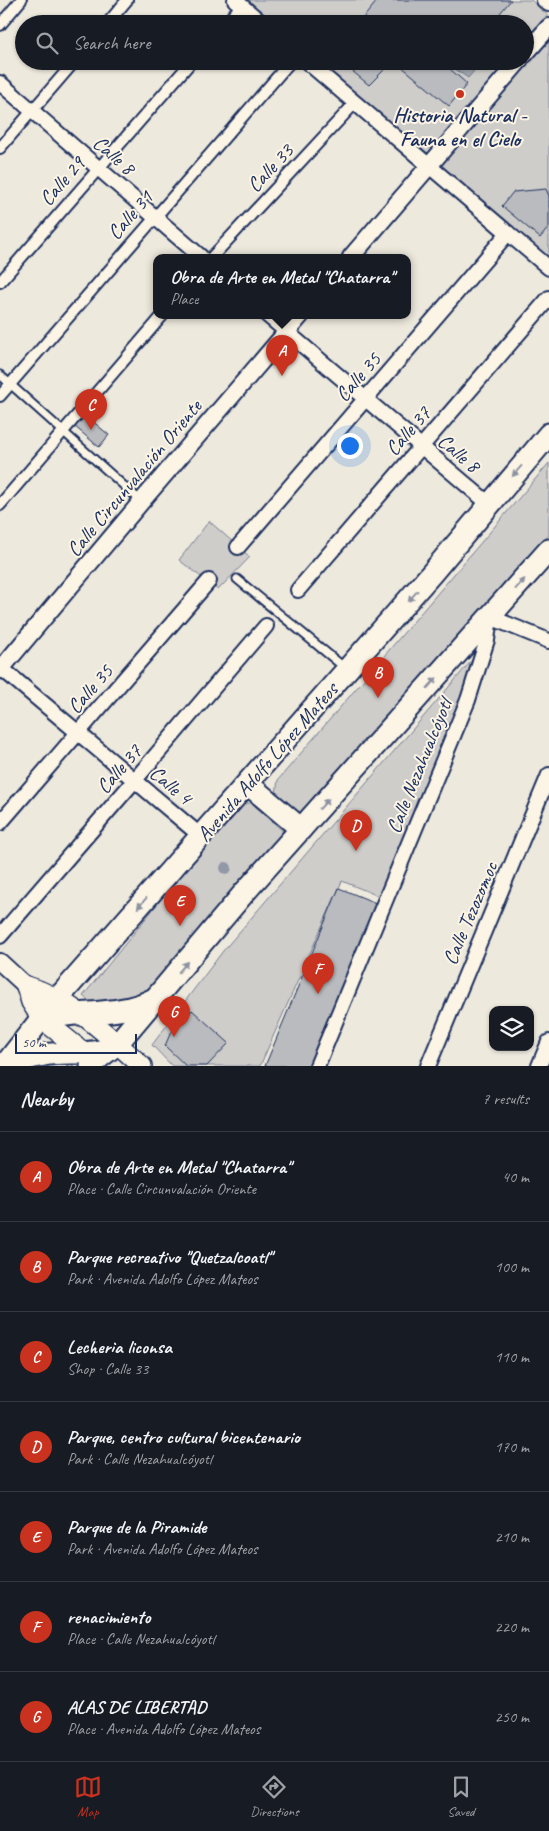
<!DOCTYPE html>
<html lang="en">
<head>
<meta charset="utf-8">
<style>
  :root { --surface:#171b24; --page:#20242c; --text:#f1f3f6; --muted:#9ea1a6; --line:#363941; --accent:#c8321e }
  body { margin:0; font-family:Caveat,sans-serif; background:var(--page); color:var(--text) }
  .controls { position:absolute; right:15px; bottom:15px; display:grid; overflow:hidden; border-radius:10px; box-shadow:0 1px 4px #0004 }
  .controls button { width:45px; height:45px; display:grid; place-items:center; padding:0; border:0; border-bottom:1px solid var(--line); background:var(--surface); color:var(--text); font:25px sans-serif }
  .scale { position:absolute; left:15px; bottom:12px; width:122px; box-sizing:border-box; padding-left:5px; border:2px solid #1b2f5e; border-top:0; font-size:14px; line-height:18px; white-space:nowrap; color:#1b2f5e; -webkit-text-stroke:4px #fcf5e5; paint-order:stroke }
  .you { position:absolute; left:349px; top:445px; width:18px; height:18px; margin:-12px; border:4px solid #fff; border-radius:50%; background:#1a73e8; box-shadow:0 0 0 8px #1a73e833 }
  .badge { display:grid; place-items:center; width:32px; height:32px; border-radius:50%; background:var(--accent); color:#fff; font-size:16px; font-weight:700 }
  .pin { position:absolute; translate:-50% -41px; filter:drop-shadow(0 1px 2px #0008) }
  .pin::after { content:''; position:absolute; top:26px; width:18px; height:15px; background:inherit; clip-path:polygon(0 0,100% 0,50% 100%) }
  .popup { position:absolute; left:153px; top:254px; width:258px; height:65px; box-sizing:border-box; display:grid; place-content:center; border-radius:10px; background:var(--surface); filter:drop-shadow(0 1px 4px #0005); font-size:16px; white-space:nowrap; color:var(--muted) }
  .popup b { font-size:19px; color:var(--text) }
  .popup::after { content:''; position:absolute; left:50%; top:100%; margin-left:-10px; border:10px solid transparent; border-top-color:var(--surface) }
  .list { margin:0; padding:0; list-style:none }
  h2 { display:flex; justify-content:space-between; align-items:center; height:65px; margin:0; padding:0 20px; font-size:21px }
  h2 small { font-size:16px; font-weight:400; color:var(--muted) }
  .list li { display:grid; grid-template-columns:32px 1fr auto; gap:15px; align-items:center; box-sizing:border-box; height:90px; padding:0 20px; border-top:1px solid var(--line) }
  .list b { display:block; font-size:19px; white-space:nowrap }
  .list p { margin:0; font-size:16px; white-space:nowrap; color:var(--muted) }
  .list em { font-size:16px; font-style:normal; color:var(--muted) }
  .icon { flex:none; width:28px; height:28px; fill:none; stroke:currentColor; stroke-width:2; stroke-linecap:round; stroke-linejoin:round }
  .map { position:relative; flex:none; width:549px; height:1066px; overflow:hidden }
  .search { position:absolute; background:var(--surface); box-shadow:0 1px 4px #0004; left:15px; right:15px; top:15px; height:55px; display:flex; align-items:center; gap:12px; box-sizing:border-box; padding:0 18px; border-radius:28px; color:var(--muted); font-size:19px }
  .sheet { height:695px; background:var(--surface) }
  nav { display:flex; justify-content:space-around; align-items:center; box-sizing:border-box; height:70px; border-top:1px solid var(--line); background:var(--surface); font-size:14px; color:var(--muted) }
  nav a { display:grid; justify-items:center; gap:2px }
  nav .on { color:var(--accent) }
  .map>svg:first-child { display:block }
</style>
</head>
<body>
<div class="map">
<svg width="549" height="1066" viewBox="0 0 549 1066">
  <rect width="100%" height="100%" fill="#eee9dd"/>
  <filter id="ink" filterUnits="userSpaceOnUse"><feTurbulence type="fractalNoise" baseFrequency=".02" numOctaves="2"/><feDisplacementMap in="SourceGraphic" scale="10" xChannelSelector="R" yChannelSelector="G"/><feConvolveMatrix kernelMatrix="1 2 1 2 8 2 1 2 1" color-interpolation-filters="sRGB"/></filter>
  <g filter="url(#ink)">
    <g fill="#cfcdca" stroke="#757e94">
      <polygon points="241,0 531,0 548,15 525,42 525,24 268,24"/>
      <polygon points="549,34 549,274 429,171"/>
      <polygon points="311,61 510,61 491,84 428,153 350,95"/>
      <polygon points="549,463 549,535 312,808 300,813 286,805 276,794 278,780"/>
      <polygon points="209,521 250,557 218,590 179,560"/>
      <polygon points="472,660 482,662 381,897 342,881 260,1066 172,1066 152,1045 223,951"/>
      <polygon points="244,803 252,803 285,833 152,1001 98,1010 83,996 235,808"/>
    </g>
    <polygon fill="#a2a7af" stroke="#6c778f" points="462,61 477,61 480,64 468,78 455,69"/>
    <g fill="#babbbe" stroke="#1b2f5e">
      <polygon points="378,0 511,0 491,24 358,24"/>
      <polygon points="340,61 393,61 369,85"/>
      <polygon points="395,61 458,61 450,69 467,84 449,106"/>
      <polygon points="546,189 549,196 549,227 540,238 502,206 513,192"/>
      <polygon points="84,414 109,435 99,447 74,426"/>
      <polygon points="339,888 381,905 309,1066 265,1066"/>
      <polygon points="192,1010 229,1043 207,1066 186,1066 165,1046 170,1034"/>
    </g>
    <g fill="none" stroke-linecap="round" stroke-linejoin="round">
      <g stroke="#1b2f5e" stroke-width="11">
        <g id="service">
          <polyline points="0,375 141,501"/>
          <polyline points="237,579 345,668"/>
        </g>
      </g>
      <g stroke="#1b2f5e" stroke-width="14">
        <g id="pedestrian">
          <polyline points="107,24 127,0"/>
          <polyline points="225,24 241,6"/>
          <polyline points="0,25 21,0"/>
          <polyline points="0,148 75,61"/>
          <polyline points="212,257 355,103"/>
          <polyline points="0,282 192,61"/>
          <polyline points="0,396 291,61"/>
          <polyline points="0,505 163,315"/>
        </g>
      </g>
      <g stroke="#1b2f5e" stroke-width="18">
        <g id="minor">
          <polyline points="235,0 263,24"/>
          <polyline points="306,61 549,268"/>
          <polyline points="0,83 201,257"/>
          <polyline points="267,315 489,504"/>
          <polyline points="238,547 508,233"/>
          <polyline points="298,590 549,298"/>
          <polyline points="0,667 202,837"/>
          <polyline points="0,823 209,581"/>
          <polyline points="0,936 134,781 266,626"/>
          <polyline points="317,1066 468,700 487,640 490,617 549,641"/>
          <polyline points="428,1066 549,775"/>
          <polyline points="539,1066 549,1042"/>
        </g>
      </g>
      <g stroke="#1b2f5e" stroke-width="20">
        <g id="tertiary">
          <polyline points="545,0 549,3"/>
          <polyline points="525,54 549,27"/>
          <polyline points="351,257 519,61"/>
          <polyline points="0,670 141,502 301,315"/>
          <polyline points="0,962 26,986"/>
        </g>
      </g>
      <g stroke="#1b2f5e" stroke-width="22">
        <g id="secondary">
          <path d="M26,986C72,999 107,1035 142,1066"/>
          <polyline points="26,986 31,1002 42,1019 92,1059"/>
        </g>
      </g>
      <g stroke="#1b2f5e" stroke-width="25">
        <g id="primary">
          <polyline points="248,784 301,829"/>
          <path d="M42,1019C79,1010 119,1017 154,999"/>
          <polyline points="4,1066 52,1005 432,573 549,434"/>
          <path d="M6,1066C19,1061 31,1057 44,1055C66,1051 89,1056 111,1048"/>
          <polyline points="91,1066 99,1058 117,1044 244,893 549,550"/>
        </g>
      </g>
      <use href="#service" stroke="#fcf5e5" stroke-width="7"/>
      <use href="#pedestrian" stroke="#fcf5e5" stroke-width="10"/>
      <use href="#minor" stroke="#fcf5e5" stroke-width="14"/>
      <use href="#tertiary" stroke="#fcf5e5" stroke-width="16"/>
      <use href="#secondary" stroke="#fcf5e5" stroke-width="19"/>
      <use href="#primary" stroke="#fcf5e5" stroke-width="21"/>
    </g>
    <circle fill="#9398a6" cx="226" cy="868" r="6"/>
    <defs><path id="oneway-solid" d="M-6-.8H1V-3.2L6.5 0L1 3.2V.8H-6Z" transform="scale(1.25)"/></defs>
    <g fill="#8c92a2">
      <use href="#oneway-solid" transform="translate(517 471) rotate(131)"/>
      <use href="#oneway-solid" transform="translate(520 584) rotate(-48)"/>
      <use href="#oneway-solid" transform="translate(413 596) rotate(131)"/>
      <use href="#oneway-solid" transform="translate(432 683) rotate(-48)"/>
      <use href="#oneway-solid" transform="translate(324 804) rotate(-47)"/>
      <use href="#oneway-solid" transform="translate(142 903) rotate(131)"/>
      <use href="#oneway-solid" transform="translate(183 967) rotate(-50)"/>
    </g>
  </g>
  <circle fill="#c8321e" stroke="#fcf5e5" stroke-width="2" cx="460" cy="94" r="5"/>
  <g text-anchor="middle" stroke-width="4" stroke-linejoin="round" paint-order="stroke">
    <g font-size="21" font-weight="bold" fill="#1b2f5e" stroke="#fcf5e5">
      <text x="460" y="122">Historia Natural -<tspan x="460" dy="24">Fauna en el Cielo</tspan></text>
    </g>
    <g font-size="21" fill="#1b2f5e" stroke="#fcf5e5">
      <text transform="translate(114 155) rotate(41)" y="7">Calle 8</text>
      <text transform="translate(270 168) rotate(-47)" y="7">Calle 33</text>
      <text transform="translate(62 181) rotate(-49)" y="7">Calle 29</text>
      <text transform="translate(130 215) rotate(-49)" y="7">Calle 31</text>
      <text transform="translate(358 377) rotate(-49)" y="7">Calle 35</text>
      <text transform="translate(408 431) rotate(-49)" y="7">Calle 37</text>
      <text transform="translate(459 453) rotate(40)" y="7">Calle 8</text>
      <text transform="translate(134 478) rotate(-50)" y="7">Calle Circunvalación Oriente</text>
      <text transform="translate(90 689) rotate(-49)" y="7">Calle 35</text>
      <text transform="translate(267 762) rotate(-49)" y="7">Avenida Adolfo López Mateos</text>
      <text transform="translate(419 766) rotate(-68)" y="7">Calle Nezahualcóyotl</text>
      <text transform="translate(119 769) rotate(-49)" y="7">Calle 37</text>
      <text transform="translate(171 785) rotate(40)" y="7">Calle 4</text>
      <text transform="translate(470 913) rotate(-67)" y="7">Calle Tezozomoc</text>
    </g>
  </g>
</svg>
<div class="controls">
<button><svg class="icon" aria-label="layers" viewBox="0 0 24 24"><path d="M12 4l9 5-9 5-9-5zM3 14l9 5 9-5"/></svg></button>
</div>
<div class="scale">50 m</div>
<div class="you"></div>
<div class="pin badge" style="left:282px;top:376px">A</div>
<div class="popup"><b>Obra de Arte en Metal &quot;Chatarra&quot;</b>Place</div>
<div class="pin badge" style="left:378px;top:698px">B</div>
<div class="pin badge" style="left:91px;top:430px">C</div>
<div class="pin badge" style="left:356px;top:851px">D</div>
<div class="pin badge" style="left:180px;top:926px">E</div>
<div class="pin badge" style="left:318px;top:994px">F</div>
<div class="pin badge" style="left:174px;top:1037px">G</div>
<div class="search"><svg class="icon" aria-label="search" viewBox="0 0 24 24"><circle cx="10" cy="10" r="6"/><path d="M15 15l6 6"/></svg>Search here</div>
</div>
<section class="sheet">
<h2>Nearby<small>7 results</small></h2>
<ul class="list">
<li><span class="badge">A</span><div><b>Obra de Arte en Metal &quot;Chatarra&quot;</b><p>Place · Calle Circunvalación Oriente</p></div><em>40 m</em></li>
<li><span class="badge">B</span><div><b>Parque recreativo &quot;Quetzalcoatl&quot;</b><p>Park · Avenida Adolfo López Mateos</p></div><em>100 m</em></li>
<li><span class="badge">C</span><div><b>Lecheria liconsa</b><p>Shop · Calle 33</p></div><em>110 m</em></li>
<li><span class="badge">D</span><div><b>Parque, centro cultural bicentenario</b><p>Park · Calle Nezahualcóyotl</p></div><em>170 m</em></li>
<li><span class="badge">E</span><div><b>Parque de la Piramide</b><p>Park · Avenida Adolfo López Mateos</p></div><em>210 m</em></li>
<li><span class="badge">F</span><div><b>renacimiento</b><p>Place · Calle Nezahualcóyotl</p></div><em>220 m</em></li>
<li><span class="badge">G</span><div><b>ALAS DE LIBERTAD</b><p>Place · Avenida Adolfo López Mateos</p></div><em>250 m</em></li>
</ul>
</section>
<nav>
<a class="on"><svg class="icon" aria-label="map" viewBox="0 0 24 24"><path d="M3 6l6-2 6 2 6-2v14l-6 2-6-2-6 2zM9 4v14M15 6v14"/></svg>Map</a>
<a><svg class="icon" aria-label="directions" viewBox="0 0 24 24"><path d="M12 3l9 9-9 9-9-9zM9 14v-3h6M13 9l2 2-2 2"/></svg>Directions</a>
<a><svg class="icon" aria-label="saved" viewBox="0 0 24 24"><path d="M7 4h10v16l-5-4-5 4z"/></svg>Saved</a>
</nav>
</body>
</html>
